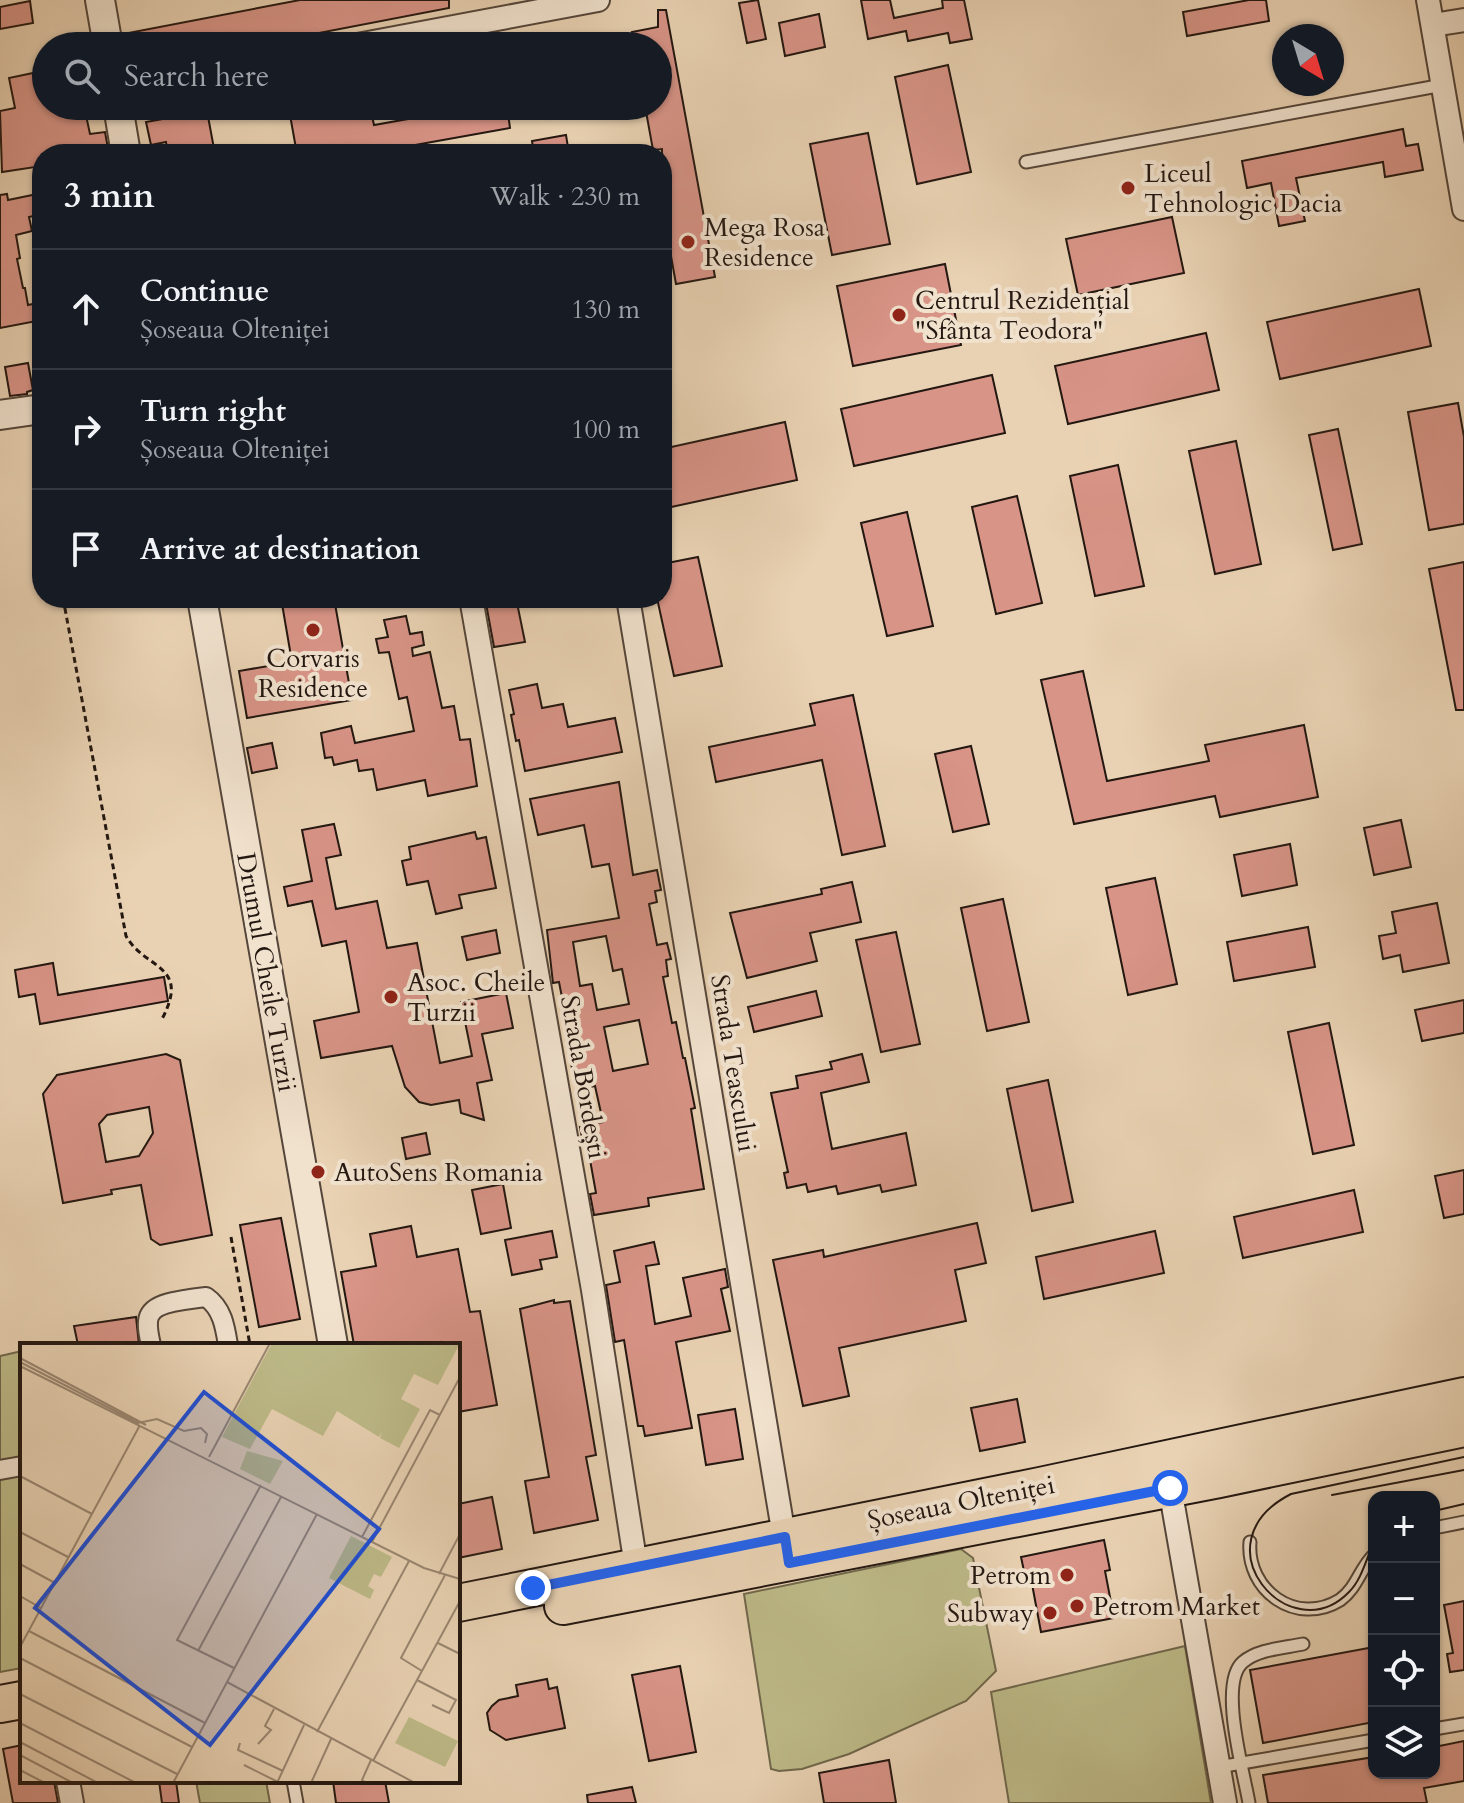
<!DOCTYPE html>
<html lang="en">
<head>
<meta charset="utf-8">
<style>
  :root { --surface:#171b24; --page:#242831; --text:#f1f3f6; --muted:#9ea1a6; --line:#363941 }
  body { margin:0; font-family:Cardo,serif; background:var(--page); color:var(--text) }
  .controls { position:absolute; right:24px; bottom:24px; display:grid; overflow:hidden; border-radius:16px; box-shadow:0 2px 6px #0004 }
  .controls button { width:72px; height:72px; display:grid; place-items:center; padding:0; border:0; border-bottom:2px solid var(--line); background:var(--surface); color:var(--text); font:40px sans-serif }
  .compass { position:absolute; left:1272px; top:24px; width:72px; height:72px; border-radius:50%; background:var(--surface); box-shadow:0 2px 6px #0004; rotate:142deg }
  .stop { position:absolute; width:24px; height:24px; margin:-18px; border:6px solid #2563eb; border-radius:50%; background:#fff }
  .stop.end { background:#2563eb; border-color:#fff; box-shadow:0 2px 8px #0008 }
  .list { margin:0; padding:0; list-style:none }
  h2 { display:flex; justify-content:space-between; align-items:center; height:104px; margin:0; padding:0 32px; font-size:34px }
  h2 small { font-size:26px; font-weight:400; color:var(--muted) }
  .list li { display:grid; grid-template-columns:52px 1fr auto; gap:24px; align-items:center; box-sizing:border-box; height:120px; padding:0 32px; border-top:2px solid var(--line) }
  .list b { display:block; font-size:30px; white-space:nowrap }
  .list p { margin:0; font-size:26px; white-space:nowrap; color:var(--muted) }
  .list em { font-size:26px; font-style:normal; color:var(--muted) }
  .icon { flex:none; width:44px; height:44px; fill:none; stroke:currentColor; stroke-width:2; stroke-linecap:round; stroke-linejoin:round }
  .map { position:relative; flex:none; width:1464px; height:1803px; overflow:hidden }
  .search { position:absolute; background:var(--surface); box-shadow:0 2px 6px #0004; left:32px; top:32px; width:640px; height:88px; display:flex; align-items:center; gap:20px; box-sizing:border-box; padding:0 28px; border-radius:44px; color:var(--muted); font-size:30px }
  .panel { position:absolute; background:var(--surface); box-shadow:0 2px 6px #0004; left:32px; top:144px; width:640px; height:464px; border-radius:32px }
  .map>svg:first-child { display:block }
</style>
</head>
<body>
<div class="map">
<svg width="1464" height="1803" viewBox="0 0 1464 1803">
  <rect width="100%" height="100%" fill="#e9d2b3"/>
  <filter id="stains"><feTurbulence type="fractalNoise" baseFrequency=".0025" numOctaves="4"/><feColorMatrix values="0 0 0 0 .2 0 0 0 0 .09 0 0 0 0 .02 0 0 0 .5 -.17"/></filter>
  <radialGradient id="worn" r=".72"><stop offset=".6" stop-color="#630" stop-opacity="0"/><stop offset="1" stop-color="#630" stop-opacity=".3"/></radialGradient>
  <g fill="#bdba88" stroke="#70684c" stroke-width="2">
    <polygon points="22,1351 22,1668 0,1672 0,1356"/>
    <polygon points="961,1549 973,1558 996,1671 966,1701 849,1754 802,1769 779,1771 771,1769 744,1594"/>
    <polygon points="1185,1646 1211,1803 1009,1803 991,1692"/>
    <polygon points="196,1781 266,1781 270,1803 200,1803"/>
  </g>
  <g fill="#d89487" stroke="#231711" stroke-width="2" fill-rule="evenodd">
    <polygon points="300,0 449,0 449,8 251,46 125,46 123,34"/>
    <polygon points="758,0 766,39 747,43 739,3"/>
    <polygon points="861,0 890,0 894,18 943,8 942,0 964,0 972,39 950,43 948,33 908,41 906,31 868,39"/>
    <polygon points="1249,0 1266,0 1269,21 1187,36 1183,12"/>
    <polygon points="30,1 33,23 0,29 0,7"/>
    <polygon points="658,10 666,10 715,277 676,284 662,206 662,149 653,150 645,106 658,106 658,46 635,46 632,32 658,27"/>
    <polygon points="819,14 825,47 785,56 779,23"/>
    <polygon points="948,65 971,172 917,184 895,77"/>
    <polygon points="33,73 34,84 46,81 46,106 84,106 90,134 105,132 109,154 42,154 42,166 2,172 0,111 15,108 9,78"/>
    <polygon points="336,106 370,106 374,125 481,106 507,106 510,128 365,154 297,154 290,115"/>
    <polygon points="207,111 215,154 168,154 166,142 151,145 146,122"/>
    <polygon points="1403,129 1406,146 1418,144 1423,170 1385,177 1383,162 1296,178 1305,221 1279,226 1271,183 1247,188 1242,161"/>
    <polygon points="868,133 890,244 832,255 810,144"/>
    <polygon points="566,135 569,154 534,154 532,141"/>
    <polygon points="42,193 42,214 29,217 32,231 16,235 20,258 17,259 23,288 25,288 28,305 42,302 42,320 0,328 0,195 7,194 8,200"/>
    <polygon points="1172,217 1184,273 1078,295 1066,239"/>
    <polygon points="945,264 961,345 853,366 837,286"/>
    <polygon points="1419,289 1431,346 1280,379 1267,322"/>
    <polygon points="1206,333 1219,390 1068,424 1055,366"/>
    <polygon points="28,363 33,390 27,392 27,394 10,396 5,367"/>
    <polygon points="992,375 1005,433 854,466 841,409"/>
    <polygon points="1458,403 1464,437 1464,524 1429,530 1408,412"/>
    <polygon points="785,422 797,480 662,509 662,449"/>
    <polygon points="1338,429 1362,544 1333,550 1309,435"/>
    <polygon points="1236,441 1261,564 1215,574 1189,451"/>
    <polygon points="1118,465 1144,586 1095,596 1070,476"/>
    <polygon points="1017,496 1042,603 996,614 972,507"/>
    <polygon points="907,512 933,626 887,636 861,523"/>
    <polygon points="698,557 722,666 674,676 657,598 662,598 662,564"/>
    <polygon points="1464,562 1464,710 1456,710 1429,569"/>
    <polygon points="281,598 334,598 352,700 247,718 239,671 292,662"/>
    <polygon points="485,598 516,598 525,642 494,647"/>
    <polygon points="406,616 410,634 422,632 424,645 412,648 413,656 430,652 442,708 454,706 460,740 470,739 477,786 428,796 425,780 377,790 373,769 359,771 357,760 334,765 332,757 325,758 321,733 351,726 355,743 414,731 407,697 399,699 389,652 379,653 376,639 388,637 384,620"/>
    <polygon points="1083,671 1107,781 1209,761 1205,745 1304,725 1318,797 1220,817 1215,796 1074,824 1041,680"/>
    <polygon points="537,684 542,708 563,704 568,727 615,718 622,752 525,771 519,740 516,741 511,715 514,714 509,690"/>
    <polygon points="853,695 885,846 842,855 822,760 716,782 709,747 815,725 810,704"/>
    <polygon points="272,743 277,768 252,773 247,748"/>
    <polygon points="971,746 989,824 953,832 935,754"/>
    <path d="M619,782L633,875L657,870L661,890L655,891L657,902L649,904L657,945L667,943L671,959L666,960L668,976L663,977L672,1023L676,1022L683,1058H685L695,1108L691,1109L704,1189L648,1198L649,1206L594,1215L590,1194L596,1193L587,1143H583L580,1127L603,1122L595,1086L584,1088L581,1071L573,1073L568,1049H572L559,982L553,983L547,930L619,918L609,864L592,867L584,825L538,835L530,799ZM606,936L613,971L622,969L629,1004L597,1010L592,984L580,986L573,942ZM639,1020L648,1064L613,1071L604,1027Z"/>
    <polygon points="1401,820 1411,867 1374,875 1364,828"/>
    <polygon points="334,824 341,855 326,858 336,909 377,901 387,948 417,943 440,1063 472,1056 461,1002 506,993 513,1028 482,1034 492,1080 477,1083 484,1120 461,1113 459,1100 431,1105 419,1102 405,1087 392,1046 321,1058 314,1021 359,1012 346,941 322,946 312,901 288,906 284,887 312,881 302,830"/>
    <polygon points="475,832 477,839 486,837 496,888 459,895 462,908 436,914 428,881 407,885 402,861 411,859 409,847"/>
    <polygon points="1290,844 1297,885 1242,896 1234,855"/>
    <polygon points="1155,878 1177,984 1128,995 1106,888"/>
    <polygon points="852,882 861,922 810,933 817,961 747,978 730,913 822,894 821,889"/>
    <polygon points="1003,899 1029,1022 987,1031 961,908"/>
    <polygon points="1437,903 1449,963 1403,972 1400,955 1383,959 1379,936 1396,933 1392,912"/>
    <polygon points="1308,927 1315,967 1234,981 1227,942"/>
    <polygon points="496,930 500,953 467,960 462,937"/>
    <polygon points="896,932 920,1044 881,1052 856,940"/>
    <polygon points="53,963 58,995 164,977 168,1001 40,1024 35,994 19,997 15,970"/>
    <polygon points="816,991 822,1016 754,1032 748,1007"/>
    <polygon points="1464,1000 1464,1033 1422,1041 1415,1010"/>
    <polygon points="1329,1023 1354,1145 1313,1154 1288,1032"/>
    <path d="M166,1054L180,1060L212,1235L160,1245L151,1239L141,1185L111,1190L112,1194L63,1203L43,1094L57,1075ZM149,1107L153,1133L139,1156L106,1162L99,1124L107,1115Z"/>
    <polygon points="862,1054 869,1082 821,1093 832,1149 906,1133 916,1185 882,1192 880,1185 838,1194 836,1186 808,1192 806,1184 787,1188 784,1173 788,1172 771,1093 798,1088 796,1076 832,1069 830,1062"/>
    <polygon points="1048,1080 1073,1202 1032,1211 1007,1089"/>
    <polygon points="426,1133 430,1154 406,1159 402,1138"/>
    <polygon points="1464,1170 1464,1214 1444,1218 1435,1176"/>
    <polygon points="503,1184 511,1228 481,1234 472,1190"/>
    <polygon points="1354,1190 1363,1232 1243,1258 1234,1217"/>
    <polygon points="281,1218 300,1319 259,1327 240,1225"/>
    <polygon points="977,1223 986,1263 955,1270 966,1321 839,1348 849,1396 803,1406 773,1260 823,1250 824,1257"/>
    <polygon points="411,1226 417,1257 458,1249 470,1312 480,1311 497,1405 458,1412 458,1345 442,1345 441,1342 424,1345 354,1345 341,1272 376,1266 370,1234"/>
    <polygon points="552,1231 557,1257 540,1260 542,1269 512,1275 505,1240"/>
    <polygon points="1155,1231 1164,1273 1044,1299 1036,1257"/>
    <polygon points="654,1242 659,1264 646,1266 655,1324 691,1316 683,1278 725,1269 728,1287 721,1289 730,1331 676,1342 692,1428 645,1436 643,1426 638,1426 624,1340 615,1342 606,1285 620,1282 614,1251"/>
    <polygon points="554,1300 554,1303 570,1301 596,1455 586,1457 598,1520 534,1533 525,1481 549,1477 520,1309"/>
    <polygon points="136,1317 139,1345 78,1345 74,1326"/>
    <polygon points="1017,1399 1025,1442 980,1451 971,1408"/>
    <polygon points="735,1409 743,1459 706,1465 698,1415"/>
    <polygon points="492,1497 502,1549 458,1558 458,1504"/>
    <polygon points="1104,1540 1110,1570 1105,1571 1114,1618 1041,1632 1032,1584 1027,1585 1021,1557"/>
    <polygon points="1464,1601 1464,1670 1450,1672 1447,1654 1453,1653 1444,1605"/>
    <polygon points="1374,1647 1374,1722 1263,1743 1250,1670"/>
    <polygon points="680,1666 696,1752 649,1761 632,1675"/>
    <polygon points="547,1679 549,1689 557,1687 565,1728 506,1740 490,1730 487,1713 492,1706 499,1700 518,1696 516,1685"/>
    <polygon points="1464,1741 1464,1781 1424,1788 1427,1803 1268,1803 1263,1775 1374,1757 1374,1773 1434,1773 1434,1747"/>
    <polygon points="22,1745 22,1781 54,1781 58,1803 13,1803 3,1749"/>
    <polygon points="889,1760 896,1803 824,1803 819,1773"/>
    <polygon points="159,1781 176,1781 179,1803 162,1803"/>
    <polygon points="333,1781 385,1781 389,1803 336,1803"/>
    <polygon points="632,1787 636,1803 588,1803 587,1795"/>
  </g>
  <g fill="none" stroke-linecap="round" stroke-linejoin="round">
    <g stroke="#54463a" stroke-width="15">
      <g id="service">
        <polyline points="1026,162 1443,85"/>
        <polyline points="1434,1528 1464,1522"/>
        <path d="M1250,1542C1246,1590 1296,1627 1340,1600C1357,1588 1360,1568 1374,1555"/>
        <polyline points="1434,1729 1464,1724"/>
        <polyline points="1219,1767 1374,1740"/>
        <polyline points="293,1781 297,1803"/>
        <path d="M1249,1803C1244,1773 1218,1683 1243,1662C1258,1649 1284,1648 1303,1644"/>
      </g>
    </g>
    <g stroke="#54463a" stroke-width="22">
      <g id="pedestrian">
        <path d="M151,1345C145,1319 145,1308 173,1302C184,1300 195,1298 206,1297C222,1308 225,1326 228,1345"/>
        <polyline points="0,1470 22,1466"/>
      </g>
    </g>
    <g stroke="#54463a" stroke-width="26">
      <g id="minor">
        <polyline points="1428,0 1464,209"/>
        <polyline points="1433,25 1464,20"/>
        <polyline points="352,46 598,0"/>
        <polyline points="471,598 593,1290 636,1566"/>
        <polyline points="628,598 786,1548"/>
        <polyline points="1170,1488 1225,1803"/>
        <polyline points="68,1781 72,1803"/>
      </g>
    </g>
    <g stroke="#54463a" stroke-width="32">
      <g id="tertiary">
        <polyline points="100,0 108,46"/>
        <polyline points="118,106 126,154"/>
        <polyline points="0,415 42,409"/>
        <polyline points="202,598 333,1345"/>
      </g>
    </g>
    <g stroke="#231711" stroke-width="40">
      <g id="primary">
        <polyline points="458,1603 1040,1486 1464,1396"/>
        <polyline points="563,1606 1219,1479 1464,1428"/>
        <polyline points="0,1704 22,1700"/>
      </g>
    </g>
    <g stroke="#231711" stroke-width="3" stroke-dasharray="6 4" stroke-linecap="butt">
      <polyline points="36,449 42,484"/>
      <path d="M63,598L126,936C145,970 191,964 162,1019"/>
      <polyline points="231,1237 250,1345"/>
    </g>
    <use href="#service" stroke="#f1e2ce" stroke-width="11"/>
    <use href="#pedestrian" stroke="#f1e2ce" stroke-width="18"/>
    <use href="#minor" stroke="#f1e2ce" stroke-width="22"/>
    <use href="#tertiary" stroke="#f1e2ce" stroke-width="28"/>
    <use href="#primary" stroke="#e9d2b3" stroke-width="36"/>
    <g stroke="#231711" stroke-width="2">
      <polyline points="1332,1495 1464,1470"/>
      <polyline points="1434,1511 1464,1504"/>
      <path d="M1374,1542C1366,1559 1362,1579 1349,1592C1290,1653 1195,1543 1291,1494L1464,1457"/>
    </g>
  </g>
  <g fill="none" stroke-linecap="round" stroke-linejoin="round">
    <polyline stroke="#2563eb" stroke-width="10" points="533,1588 785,1537 789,1563 1170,1488"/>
  </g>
  <g fill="#8f2418" stroke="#f1e2ce" stroke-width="3">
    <circle cx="1128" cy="188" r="8"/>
    <circle cx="688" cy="242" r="8"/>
    <circle cx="899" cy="315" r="8"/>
    <circle cx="313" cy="630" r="8"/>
    <circle cx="391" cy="997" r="8"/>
    <circle cx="318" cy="1172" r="8"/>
    <circle cx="1067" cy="1575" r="8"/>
    <circle cx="1077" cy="1606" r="8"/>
    <circle cx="1050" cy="1613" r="8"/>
  </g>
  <g text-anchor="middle" stroke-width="8" stroke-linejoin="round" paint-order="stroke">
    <g font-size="26" fill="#231711" stroke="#f1e2ce" text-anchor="start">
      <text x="1144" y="182">Liceul<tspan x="1144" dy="30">Tehnologic Dacia</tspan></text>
      <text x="704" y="236">Mega Rosa<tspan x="704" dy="30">Residence</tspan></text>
      <text x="915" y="309">Centrul Rezidențial<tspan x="915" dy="30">"Sfânta Teodora"</tspan></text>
      <text x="313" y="667" text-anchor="middle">Corvaris<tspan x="313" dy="30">Residence</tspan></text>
      <text x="407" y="991">Asoc. Cheile<tspan x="407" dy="30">Turzii</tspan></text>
      <text x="334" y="1181">AutoSens Romania</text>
      <text x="1051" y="1584" text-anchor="end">Petrom</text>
      <text x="1093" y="1615">Petrom Market</text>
      <text x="1034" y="1622" text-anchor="end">Subway</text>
    </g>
    <g font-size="26" fill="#231711" stroke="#f1e2ce">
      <text transform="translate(267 972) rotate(80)" y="9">Drumul Cheile Turzii</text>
      <text transform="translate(734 1063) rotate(81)" y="9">Strada Teascului</text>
      <text transform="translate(584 1077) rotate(80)" y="9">Strada Bordești</text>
      <text transform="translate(961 1502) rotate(-11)" y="9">Șoseaua Olteniței</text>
    </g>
  </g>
  <g transform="translate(20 1343)">
    <rect width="440" height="440" fill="#e9d2b3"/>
    <path d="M252,0H440L418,42L394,31L381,56L400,66L379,105L360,95L362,89L359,94L317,68L303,93L252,66L230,106L202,94ZM227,108L263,118L250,141L220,126ZM331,193L372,214L361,234L354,231L348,243L354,247L350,256L309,235ZM389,374L438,398L425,424L375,400Z" fill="#bdba88"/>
    <path fill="none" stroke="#9a8772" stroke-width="2" d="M0,15L126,82M0,19L118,80L137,76L164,88L181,85L187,91L185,100M0,23L404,225L440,236M189,114L250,0M0,133L72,171M0,189L48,214M342,194L410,67L420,72M352,199L440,34M0,221L35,240M419,231L440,191M0,253L21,265M9,288L185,380M418,300L440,311M0,304L120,82M178,308L261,154M0,315L172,404M214,325L157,297L241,142M402,328L381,315L425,232M397,337L436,357L429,370L412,362M207,339L395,440M0,351L157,431M0,380L116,440M297,389L389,218M0,399L78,440M220,400L218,407L263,428M238,401L251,387L245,383L254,366M0,412L53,440M353,418L440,258M224,422L258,439M0,427L25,440M153,440L297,171M257,440L284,382M291,440L311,396M346,440L342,437L351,417"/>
    <path fill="#1d4ed8" fill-opacity="0.15" stroke="#1d4ed8" stroke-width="4" d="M184,49L359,186L190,402L15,265Z"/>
    <rect width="440" height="440" fill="none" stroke="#231711" stroke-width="4"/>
  </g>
  <rect width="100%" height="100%" filter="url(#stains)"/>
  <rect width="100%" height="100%" fill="url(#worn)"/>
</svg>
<div class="controls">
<button>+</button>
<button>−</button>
<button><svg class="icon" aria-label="locate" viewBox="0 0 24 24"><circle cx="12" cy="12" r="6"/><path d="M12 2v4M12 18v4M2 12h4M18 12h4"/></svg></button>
<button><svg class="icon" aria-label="layers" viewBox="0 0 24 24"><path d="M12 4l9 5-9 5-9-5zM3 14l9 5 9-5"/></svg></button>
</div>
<svg class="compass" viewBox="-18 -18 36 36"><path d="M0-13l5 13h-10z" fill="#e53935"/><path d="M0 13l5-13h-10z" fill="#9ea1a6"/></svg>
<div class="stop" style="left:1170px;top:1488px"></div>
<div class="stop end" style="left:533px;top:1588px"></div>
<div class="search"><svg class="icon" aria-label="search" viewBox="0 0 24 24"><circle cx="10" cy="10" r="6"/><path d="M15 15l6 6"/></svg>Search here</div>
<section class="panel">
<h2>3 min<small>Walk · 230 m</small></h2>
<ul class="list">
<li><svg class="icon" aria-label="ahead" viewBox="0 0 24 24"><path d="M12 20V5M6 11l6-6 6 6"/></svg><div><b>Continue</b><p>Șoseaua Olteniței</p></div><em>130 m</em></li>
<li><svg class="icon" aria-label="right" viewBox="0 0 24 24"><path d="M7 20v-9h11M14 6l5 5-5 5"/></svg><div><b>Turn right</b><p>Șoseaua Olteniței</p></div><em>100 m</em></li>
<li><svg class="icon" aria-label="arrive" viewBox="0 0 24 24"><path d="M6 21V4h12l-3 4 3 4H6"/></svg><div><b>Arrive at destination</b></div></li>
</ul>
</section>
</div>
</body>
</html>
